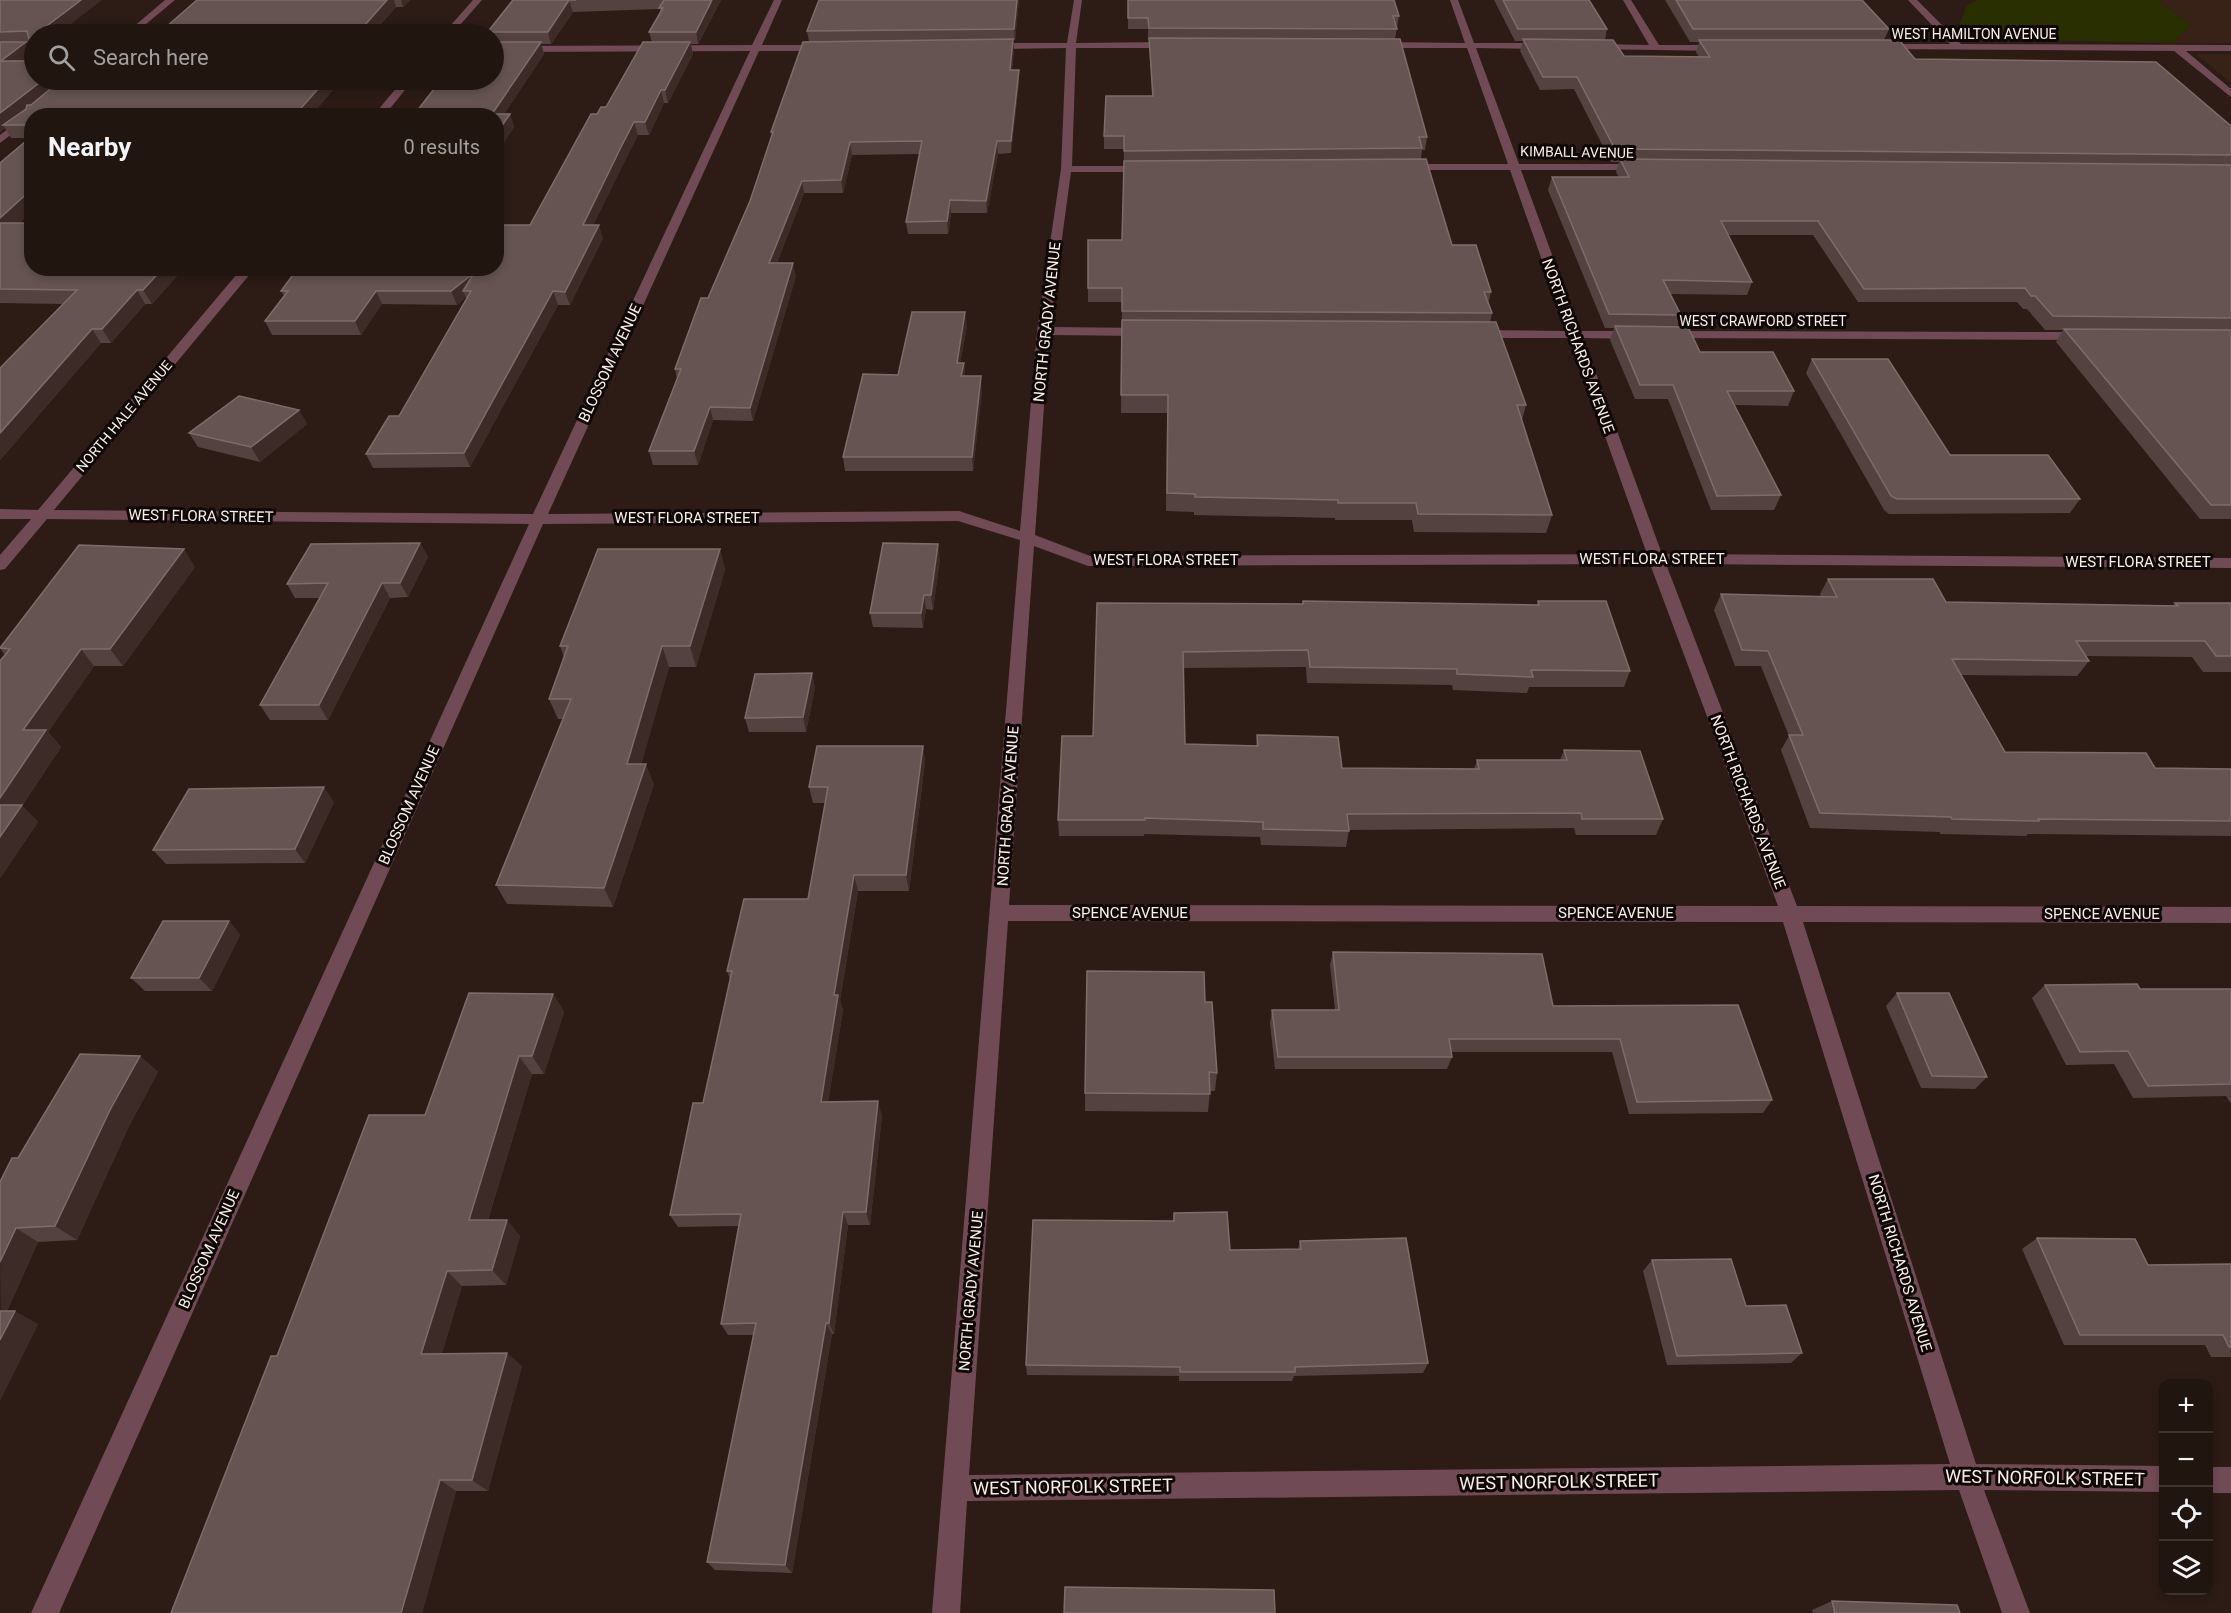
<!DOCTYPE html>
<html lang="en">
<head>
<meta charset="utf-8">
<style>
  :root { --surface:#211510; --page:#291e19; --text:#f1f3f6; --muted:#a29f9f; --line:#3e3430 }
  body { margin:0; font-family:Roboto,sans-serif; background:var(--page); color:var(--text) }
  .controls { position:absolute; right:18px; bottom:18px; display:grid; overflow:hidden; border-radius:12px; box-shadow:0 3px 9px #0003 }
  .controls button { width:54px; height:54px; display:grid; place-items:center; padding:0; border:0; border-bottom:2px solid var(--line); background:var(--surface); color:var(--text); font:30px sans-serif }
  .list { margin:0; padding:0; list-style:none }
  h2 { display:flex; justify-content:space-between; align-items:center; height:78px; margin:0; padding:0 24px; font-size:26px }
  h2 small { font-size:20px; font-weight:400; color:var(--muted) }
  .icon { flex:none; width:33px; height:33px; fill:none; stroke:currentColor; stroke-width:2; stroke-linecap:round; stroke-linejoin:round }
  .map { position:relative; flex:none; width:2231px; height:1613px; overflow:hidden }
  .search { position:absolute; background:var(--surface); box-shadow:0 3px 9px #0003; left:24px; top:24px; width:480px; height:66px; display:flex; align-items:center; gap:15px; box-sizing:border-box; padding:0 21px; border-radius:33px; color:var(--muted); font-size:22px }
  .panel { position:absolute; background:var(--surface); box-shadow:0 3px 9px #0003; left:24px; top:108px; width:480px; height:168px; border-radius:24px }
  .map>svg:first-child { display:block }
</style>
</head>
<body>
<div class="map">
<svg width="2231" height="1613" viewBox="0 0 2231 1613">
  <rect width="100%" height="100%" fill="#2c1c15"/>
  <g fill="#382218">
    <polygon points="2157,0 2231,0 2231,43 2172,43 2191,25"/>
    <polygon points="2196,54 2231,54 2231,83"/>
  </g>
  <polygon fill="#2a2f01" points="1978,0 2157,0 2191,25 2172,43 2026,40 1958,29 1967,5"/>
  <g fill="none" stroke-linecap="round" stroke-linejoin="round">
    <g fill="#704b55" fill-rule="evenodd">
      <polygon points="165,0 175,0 134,34 125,34"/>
      <polygon points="473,0 482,0 452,34 443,34"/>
      <path d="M774,0H782L762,45H825L830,48L825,51H759L548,514L959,511L1020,531L1037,331L1061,169L1066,48L991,49L986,46L991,43H1067L1074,0H1082L1076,43L1173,42L1178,45L1173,48H1076L1072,166H1146L1151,169L1146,172H1071L1050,327L1146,328L1152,332L1146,336L1049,335L1035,535L1090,556L1647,554L1570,338H1477L1471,334L1477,330L1567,331L1510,170H1405L1400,167L1405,164H1508L1467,48H1378L1373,45L1378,42L1465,43L1450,0H1458L1474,43H1545L1550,46L1545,49L1476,48L1519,164H1641L1646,167L1641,170H1521L1580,331H1635L1641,335L1635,339L1583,338L1662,554L2231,558V568L1666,564L1797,906L2231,907V923L1803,922L1976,1464L2164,1466V1492L1984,1490L2030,1613H2002L1959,1490L967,1501L960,1613H932L1020,540L958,521L543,524L59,1613H31L529,524L47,519L5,569L0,570V555L31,519H0V509L38,510L242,268H255L54,510L533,514L750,51L494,52V46L752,45ZM1034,546L1088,566L1650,564L1778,906L1009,905ZM1008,921L1783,922L1950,1464L969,1475Z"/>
      <polygon points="1623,0 1631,0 1659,45 1719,45 1724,48 1719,51 1591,49 1591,45 1594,44 1649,45"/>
      <polygon points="1908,0 1917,0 1961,44 2231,45 2231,51 2186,51 2231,89 2231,97 2174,51 1879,49 1879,45 1882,44 1950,44"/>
      <rect x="0" y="46" width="34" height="6"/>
      <polygon points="403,80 413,80 384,116 373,116"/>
      <polygon points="26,115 30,116 30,120 0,143 0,135"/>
      <polygon points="1669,331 2082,332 2088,336 2082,340 1665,338 1663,335 1665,332"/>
      <rect x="2208" y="1467" width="23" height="26"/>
    </g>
  </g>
  <g fill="#544240">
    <polygon points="0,0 34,34 34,49 32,44 27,44 33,54 25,61 32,116 32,211 19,223 32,268 184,268 152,304 145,304 111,343 101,343 0,460 0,368 63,304 0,303 0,163 28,138 11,138 5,128 0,132"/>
    <polygon points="197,0 410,0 403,7 396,7 372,34 158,34"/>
    <polygon points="513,0 721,0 698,44 691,44 693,54 668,103 664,103 649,135 638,135 625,160 593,225 603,238 570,305 558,305 470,467 373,468 366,454 399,416 466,299 466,297 457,305 382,304 361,335 272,335 265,321 284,296 281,291 530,225 597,114 606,107 652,42 649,32 660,13 660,9 573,12 551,44 541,44 544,54 504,114 510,114 514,127 496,154 496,116 494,80 494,34 486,34"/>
    <polygon points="1019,0 1015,40 1013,40 1014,51 1012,70 1019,82 1011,153 998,154 987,213 951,213 948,234 908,234 906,222 920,154 852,155 843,193 804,193 777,263 796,276 753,421 713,420 698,465 653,465 649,451 677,379 675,369 708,298 750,201 772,137 771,132 809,42 807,31"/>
    <polygon points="1128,0 1399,16 1395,39 1427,137 1425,150 1422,150 1421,159 1452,245 1491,292 1488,304 1492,313 1490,322 1526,405 1522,420 1552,515 1546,533 1414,532 1412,520 1335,520 1335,518 1194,515 1194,512 1166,511 1167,413 1121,413 1122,302 1088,302 1088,240 1122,240 1124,149 1104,149 1104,136 1152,96 1149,40 1148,40 1148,29 1128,29"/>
    <polygon points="1494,0 1589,0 1607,29 1605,40 1624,56 1699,57 1696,52 1699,42 1690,42 1665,0 1862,0 1889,29 1884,40 1915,59 2231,126 2231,519 2200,519 2056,342 2063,330 2045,330 2027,309 2023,309 2017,302 1858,302 1813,235 1728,235 1752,282 1747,295 1670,294 1681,315 1677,327 1700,352 1794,391 1788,406 1734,405 1781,495 1774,510 1711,510 1668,399 1635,399 1610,340 1614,328 1605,328 1548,190 1552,177 1619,177 1616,172 1619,162 1611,162 1574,89 1540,90 1520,51 1523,41 1515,41"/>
    <polygon points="967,326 960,363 964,363 965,376 982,390 973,471 845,471 843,457 898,375"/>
    <polygon points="1812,359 1950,455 2080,499 2070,513 1889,514 1884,510 1806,373"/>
    <polygon points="299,410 307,424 260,462 198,447 189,433"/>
    <polygon points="420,543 428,557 408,597 390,598 328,720 270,720 260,705 320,598 295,598 287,584"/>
    <polygon points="720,549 725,570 696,667 669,667 641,764 654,784 613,907 507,904 496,885 563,719 558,719 549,699 564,657 560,646"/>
    <polygon points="940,558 933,610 926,609 923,628 873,627 870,613"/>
    <polygon points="195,567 123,666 94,666 48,732 61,747 22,806 38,822 0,878 5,655 0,648"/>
    <polygon points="1828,579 1946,602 2173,606 2175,603 2231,603 2231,672 2203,672 2192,657 2086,656 2089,661 2077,676 1961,675 2005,752 2155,768 2231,769 2231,836 2028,834 2026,836 1940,834 1940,832 1810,828 1781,750 1789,736 1761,666 1735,666 1714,610 1721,594 1821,597 1820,594"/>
    <polygon points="1303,601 1537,605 1538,601 1630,671 1624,687 1529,687 1527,693 1453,690 1452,685 1307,683 1306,667 1183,668 1185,744 1256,746 1257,735 1342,768 1474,769 1477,760 1560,760 1564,750 1663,819 1656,835 1576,835 1574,828 1349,830 1346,847 1261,845 1260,837 1144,834 1144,836 1059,836 1058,820 1093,736 1097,603 1302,604"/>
    <polygon points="812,673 815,688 806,732 749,732 745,718"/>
    <polygon points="923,746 925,762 909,891 858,891 840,1000 843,1010 828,1102 882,1115 870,1225 848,1225 834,1334 832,1334 792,1573 715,1570 707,1562 754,1335 728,1335 721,1324 739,1226 678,1227 670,1215 703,1103 730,979 727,971 808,899 825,803 813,803 809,787"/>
    <polygon points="334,802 305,863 166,864 153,850"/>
    <polygon points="229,921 240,935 212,991 145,991 131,978"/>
    <polygon points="1333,952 1553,1006 1772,1100 1763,1113 1629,1114 1612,1052 1451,1052 1452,1057 1447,1069 1275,1069 1270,1023 1272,1010 1335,1010 1330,965"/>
    <polygon points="2045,985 2140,989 2231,989 2231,1104 2226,1096 2133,1098 2114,1064 2066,1065 2032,998"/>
    <polygon points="1897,993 1987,1077 1975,1089 1921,1088 1886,1006"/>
    <polygon points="553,994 564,1012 544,1074 532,1074 488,1220 507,1220 520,1236 506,1285 462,1286 442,1353 522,1366 488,1491 456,1491 422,1613 277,1356 425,1115"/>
    <polygon points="1205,1002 1217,1073 1215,1091 1210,1091 1208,1112 1085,1111 1085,1093"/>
    <polygon points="140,1056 158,1072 129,1126 77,1240 38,1242 7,1311 38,1324 0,1400 18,1158"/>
    <polygon points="1174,1213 1230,1250 1298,1249 1300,1241 1428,1363 1423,1373 1294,1376 1292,1381 1179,1381 1179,1376 1027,1375 1026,1365 1173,1221"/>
    <polygon points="2037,1238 2148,1265 2231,1264 2231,1357 2211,1357 2205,1345 2064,1345 2022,1249"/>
    <polygon points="1652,1260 1746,1306 1802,1353 1791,1363 1667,1365 1643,1271"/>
    <polygon points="1832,1601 1960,1613 1813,1613 1812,1610"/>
  </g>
  <g fill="#3d2b27">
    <polygon points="81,0 102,0 58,34 36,34"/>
    <polygon points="387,0 394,0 396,7 372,34 357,34"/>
    <polygon points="401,0 410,0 403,7"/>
    <polygon points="569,0 573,12 551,44 548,32"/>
    <polygon points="712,0 721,0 698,44 696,32"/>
    <polygon points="1017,0 1019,0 1015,40 1014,29"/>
    <polygon points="34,36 34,49 29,40"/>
    <polygon points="1013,39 1014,51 1011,82 1010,70"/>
    <polygon points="26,42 33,54 9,74 1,61"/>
    <polygon points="541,42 544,54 496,126 492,114"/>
    <polygon points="690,42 693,54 668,103 665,90"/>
    <polygon points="1019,70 1019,82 1011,153 1011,141"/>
    <polygon points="43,80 66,80 3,125 5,128 0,132 0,113"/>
    <polygon points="326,80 342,80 311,116 294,116"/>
    <polygon points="661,90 664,103 649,135 645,122"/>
    <polygon points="510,114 514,127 496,154 496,134"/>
    <polygon points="634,122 638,135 587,238 583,225"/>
    <polygon points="997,141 998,154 987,213 986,201"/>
    <polygon points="850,142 852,155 843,193 841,180"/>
    <polygon points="802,181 804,193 772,276 769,263"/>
    <polygon points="32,189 32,211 4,236 0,230 0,218"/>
    <polygon points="950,200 951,213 948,234 947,221"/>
    <polygon points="599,225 603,238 570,305 565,292"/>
    <polygon points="793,263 796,276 753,421 750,408"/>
    <polygon points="163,268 184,268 152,304 143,290"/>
    <polygon points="474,273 471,291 463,291 466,297 457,305 451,291"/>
    <polygon points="137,290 145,304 111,343 102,329"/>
    <polygon points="376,291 382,304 361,335 355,321"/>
    <polygon points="553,291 558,305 470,467 464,453"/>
    <polygon points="965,312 967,326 958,376 957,363"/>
    <polygon points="92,329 101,343 0,460 0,433"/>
    <polygon points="964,363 965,376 961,376"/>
    <polygon points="981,376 982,390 973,471 972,457"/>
    <polygon points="710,407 713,420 698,465 694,451"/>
    <polygon points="299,410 307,424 260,462 251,447"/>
    <polygon points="420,543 428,557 408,597 400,583"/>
    <polygon points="938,544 940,558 933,610 931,595"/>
    <polygon points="184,549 195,567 123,666 110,649"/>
    <polygon points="720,549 725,570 696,667 690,646"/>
    <polygon points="382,583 390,598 328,720 319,705"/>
    <polygon points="924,595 926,609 923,628 921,613"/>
    <polygon points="662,646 669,667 636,783 627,764"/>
    <polygon points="81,649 94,666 48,732 61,747 22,806 38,822 0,878 0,798 23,730"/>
    <polygon points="812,673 815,688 806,732 803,717"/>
    <polygon points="923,746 925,762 909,891 906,875"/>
    <polygon points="646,764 654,784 613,907 604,888"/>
    <polygon points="324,787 334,802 305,863 295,849"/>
    <polygon points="854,875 858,891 840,1000 843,1010 826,1116 821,1102 834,995"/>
    <polygon points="229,921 240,935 212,991 199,978"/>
    <polygon points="553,994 564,1012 544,1074 532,1056"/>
    <polygon points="140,1056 158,1072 129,1126 77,1240 55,1226 110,1110"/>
    <polygon points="519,1056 532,1074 483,1236 469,1220"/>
    <polygon points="878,1101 882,1115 870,1225 866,1212"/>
    <polygon points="843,1212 848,1225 834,1334 829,1323"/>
    <polygon points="507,1220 520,1236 506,1285 492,1270"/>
    <polygon points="16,1228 38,1242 1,1324 0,1262"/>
    <polygon points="447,1271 462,1286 438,1367 421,1354"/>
    <polygon points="15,1311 38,1324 0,1400 0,1340"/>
    <polygon points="826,1323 832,1334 792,1573 785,1565"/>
    <polygon points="507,1353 522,1366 488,1491 472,1480"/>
    <polygon points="440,1480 456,1491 422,1613 401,1613"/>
  </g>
  <g fill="#665452" stroke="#7d6c6a" stroke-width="1.5">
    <polygon points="0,0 81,0 36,34 34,34 29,40 27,31 0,32"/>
    <polygon points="197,0 387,0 357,34 158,34"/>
    <polygon points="513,0 576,0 569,0 548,32 488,32 488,34 486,34"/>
    <polygon points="664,0 712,0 696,32 649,32 663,8 659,8"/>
    <polygon points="819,0 1017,0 1014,29 807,31"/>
    <polygon points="1128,0 1394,0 1399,16 1393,16 1397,29 1149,28 1148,18 1128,18"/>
    <polygon points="1503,0 1589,0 1607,29 1518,29"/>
    <polygon points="1676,0 1862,0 1889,29 1693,29"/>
    <polygon points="1149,38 1400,39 1427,137 1419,137 1422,148 1124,151 1124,136 1104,136 1106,96 1153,96"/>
    <polygon points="1013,39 1010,70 1019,70 1011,141 997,141 986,201 950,200 947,221 906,222 922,141 850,142 841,180 802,181 769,263 793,263 750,408 710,407 694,451 649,451 681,369 675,369 701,298 708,298 750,201 773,132 771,132 803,42"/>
    <polygon points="1523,39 1613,40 1624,56 1710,57 1699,40 1899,40 1915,59 2156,62 2231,126 2231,155 1615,149 1577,77 1543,77"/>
    <polygon points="0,42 26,42 1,61 34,61 34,80 43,80 0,113"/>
    <polygon points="494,42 541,42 492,114 510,114 496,134 496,116 413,116 441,80 494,80"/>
    <polygon points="643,42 690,42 665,90 661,90 645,122 634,122 621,147 583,225 599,225 565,292 553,291 464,453 366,454 389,416 399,416 471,291 463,291 474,273 451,291 376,291 355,321 265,321 288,291 281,291 298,268 496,268 496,225 530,225 591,114 597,114 601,107 606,107"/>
    <polygon points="61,80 326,80 294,116 32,116 32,125 3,125 26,109 27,105 31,105"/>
    <polygon points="32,136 32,189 0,218 0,163"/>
    <polygon points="1426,159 1452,245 1476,245 1491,292 1484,292 1492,313 1122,311 1122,288 1088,288 1088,240 1122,240 1124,161"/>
    <polygon points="1620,159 2231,165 2231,318 2053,316 2035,296 2031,296 2025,288 1864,289 1818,221 1721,221 1752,282 1663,280 1681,315 1609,314 1552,177 1629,177"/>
    <polygon points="0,223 32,223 32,268 163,268 143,290 137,290 102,329 92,329 0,433 0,368 77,290 0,289"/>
    <polygon points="912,312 965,312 957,363 964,363 961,376 981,376 972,457 843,457 863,374 898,375"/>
    <polygon points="1122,320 1496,322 1526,405 1517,405 1552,515 1418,514 1416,503 1338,503 1338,500 1195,497 1195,494 1167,493 1168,395 1121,395"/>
    <polygon points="1615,326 1688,327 1700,352 1773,352 1794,391 1727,391 1781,495 1717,496 1673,385 1640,385"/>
    <polygon points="2064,329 2231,330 2231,505 2211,505"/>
    <polygon points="1812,359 1888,359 1950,455 2048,455 2080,499 1897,499 1891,496"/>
    <polygon points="239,396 299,410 251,447 189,433"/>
    <polygon points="420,543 400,583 382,583 319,705 260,705 328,583 287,584 311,544"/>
    <polygon points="883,543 938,544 931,595 924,595 921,613 870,613"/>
    <polygon points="79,545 184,549 110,649 81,649 23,730 46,730 0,798 0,661 10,649 0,648"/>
    <polygon points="598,549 720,549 690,646 662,646 627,764 646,764 604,888 496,885 571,699 549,699 568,646 560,646"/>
    <polygon points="1828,579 1933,579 1946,602 2178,606 2175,603 2231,603 2231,656 2216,656 2205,641 2076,641 2089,661 1952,659 2005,752 2146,753 2155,768 2231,769 2231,821 2038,819 2039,821 1952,819 1951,817 1820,813 1789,735 1803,735 1768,651 1742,650 1721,594 1837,597"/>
    <polygon points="1303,601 1539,605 1538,601 1606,601 1630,671 1531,670 1533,677 1457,674 1457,669 1310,667 1308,650 1183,652 1185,744 1258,746 1257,735 1338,737 1342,768 1479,769 1477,760 1567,760 1564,750 1640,751 1663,819 1582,819 1581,813 1347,814 1349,831 1263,829 1263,822 1145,818 1145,820 1058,820 1062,736 1093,736 1097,603 1303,604"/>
    <polygon points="812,673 803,717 745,718 755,674"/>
    <polygon points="817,746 923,746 906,875 854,875 834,995 838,995 821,1102 878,1101 866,1212 843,1212 829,1323 826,1323 785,1565 707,1562 756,1323 721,1324 741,1214 670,1215 693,1103 703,1103 732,971 727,971 744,899 808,899 828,787 809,787"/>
    <polygon points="324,787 295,849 153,850 189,789"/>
    <polygon points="0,805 22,805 0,837"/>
    <polygon points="163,921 229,921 199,978 131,978"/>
    <polygon points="1333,952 1542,954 1553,1006 1738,1005 1772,1100 1637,1102 1620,1039 1449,1039 1452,1057 1278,1057 1272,1010 1339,1010"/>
    <polygon points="1087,971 1204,972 1205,1002 1212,1002 1217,1073 1209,1072 1210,1094 1085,1093"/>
    <polygon points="2137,984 2140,989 2231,989 2231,1084 2148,1086 2128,1051 2080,1052 2045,985"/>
    <polygon points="469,993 553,994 532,1056 519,1056 469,1220 507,1220 492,1270 447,1271 421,1354 507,1353 472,1480 440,1480 401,1613 171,1613 271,1356 277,1356 369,1115 425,1115"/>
    <polygon points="1897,993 1949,993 1987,1077 1932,1076"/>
    <polygon points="80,1054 140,1056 110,1110 55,1226 16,1228 0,1262 0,1182 12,1158 18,1158"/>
    <polygon points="1227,1212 1230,1250 1301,1249 1300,1241 1406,1238 1428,1363 1295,1367 1295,1372 1180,1372 1180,1367 1026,1365 1033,1220 1174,1221 1174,1213"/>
    <polygon points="2037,1238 2135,1239 2148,1265 2231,1264 2231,1347 2229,1347 2223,1335 2080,1335"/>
    <polygon points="1731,1259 1746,1306 1786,1305 1802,1353 1677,1356 1652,1260"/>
    <polygon points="0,1311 15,1311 0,1340"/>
    <polygon points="1065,1587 1274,1590 1275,1613 1064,1613"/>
    <polygon points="1832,1601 1957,1605 1960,1613 1835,1613"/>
  </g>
  <g text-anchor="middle" stroke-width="6" stroke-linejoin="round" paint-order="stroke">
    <g font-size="14" fill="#faeee9" stroke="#0f0806">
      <text x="1974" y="39">WEST HAMILTON AVENUE</text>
      <text transform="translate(1577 152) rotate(1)" y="5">KIMBALL AVENUE</text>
      <text x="1763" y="326">WEST CRAWFORD STREET</text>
      <text transform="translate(124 416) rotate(-50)" y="5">NORTH HALE AVENUE</text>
    </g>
    <g font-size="15" fill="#faeee9" stroke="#0f0806">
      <text transform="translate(1047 322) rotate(-84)" y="5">NORTH GRADY AVENUE</text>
      <text transform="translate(1578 346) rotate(70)" y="5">NORTH RICHARDS AVENUE</text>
      <text transform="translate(610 363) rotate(-65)" y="5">BLOSSOM AVENUE</text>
      <text transform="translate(201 516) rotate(1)" y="5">WEST FLORA STREET</text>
      <text x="687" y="523">WEST FLORA STREET</text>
      <text x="1652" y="564">WEST FLORA STREET</text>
      <text x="1166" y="565">WEST FLORA STREET</text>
      <text x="2138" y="567">WEST FLORA STREET</text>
      <text transform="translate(1748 802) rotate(69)" y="5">NORTH RICHARDS AVENUE</text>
      <text transform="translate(409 805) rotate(-66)" y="5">BLOSSOM AVENUE</text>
      <text transform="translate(1008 806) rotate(-86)" y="5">NORTH GRADY AVENUE</text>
      <text x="1130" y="918">SPENCE AVENUE</text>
      <text x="1616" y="918">SPENCE AVENUE</text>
      <text x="2102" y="919">SPENCE AVENUE</text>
      <text transform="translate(209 1249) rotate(-66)" y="5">BLOSSOM AVENUE</text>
      <text transform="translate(1900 1263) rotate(73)" y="5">NORTH RICHARDS AVENUE</text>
      <text transform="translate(971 1291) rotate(-85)" y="5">NORTH GRADY AVENUE</text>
    </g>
    <g font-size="18" fill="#faeee9" stroke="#0f0806">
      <text transform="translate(2045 1478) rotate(1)" y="6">WEST NORFOLK STREET</text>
      <text transform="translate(1559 1482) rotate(-1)" y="6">WEST NORFOLK STREET</text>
      <text transform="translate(1073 1487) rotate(-1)" y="6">WEST NORFOLK STREET</text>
    </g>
  </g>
</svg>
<div class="controls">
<button>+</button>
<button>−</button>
<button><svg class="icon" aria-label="locate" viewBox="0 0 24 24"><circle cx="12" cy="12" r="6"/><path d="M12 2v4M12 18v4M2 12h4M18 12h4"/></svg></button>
<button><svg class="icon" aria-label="layers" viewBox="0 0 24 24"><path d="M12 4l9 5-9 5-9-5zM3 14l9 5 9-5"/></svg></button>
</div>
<div class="search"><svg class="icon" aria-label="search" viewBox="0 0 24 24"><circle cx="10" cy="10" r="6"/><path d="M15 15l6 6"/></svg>Search here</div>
<section class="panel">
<h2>Nearby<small>0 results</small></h2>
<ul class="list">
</ul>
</section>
</div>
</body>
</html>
